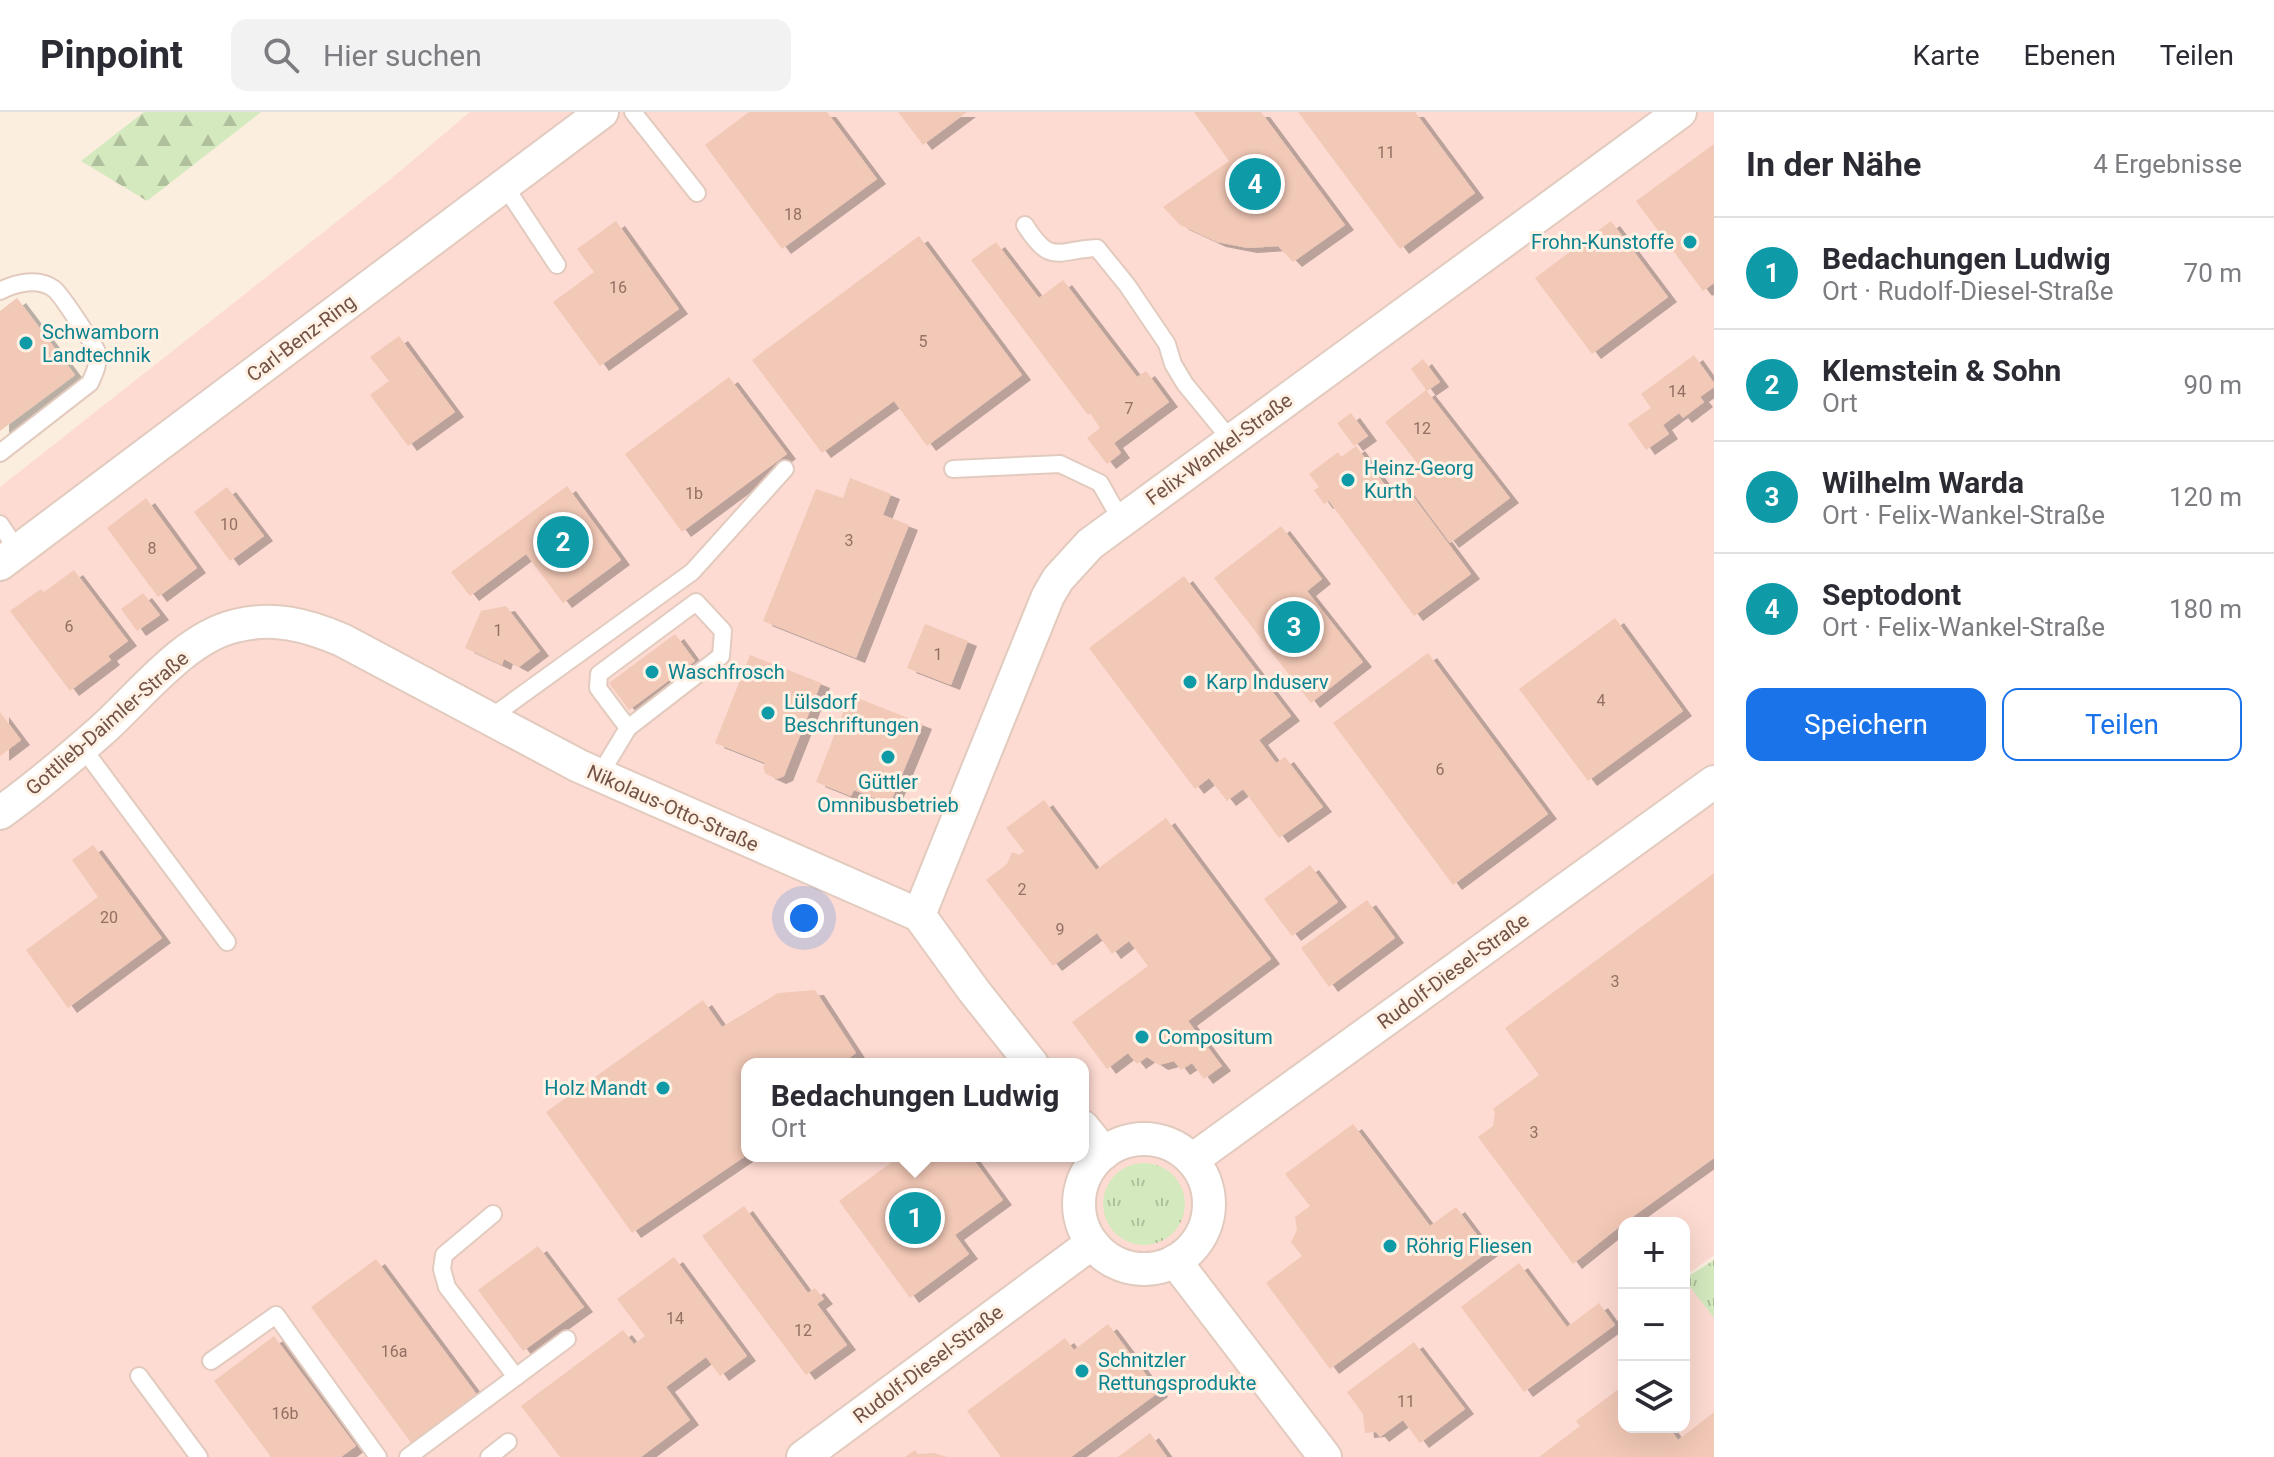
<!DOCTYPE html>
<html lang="de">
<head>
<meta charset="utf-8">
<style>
  :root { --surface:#fff; --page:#f2f2f3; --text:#2b2b33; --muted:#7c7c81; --line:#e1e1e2; --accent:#1a73e8 }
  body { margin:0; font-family:Roboto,sans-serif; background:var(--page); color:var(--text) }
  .controls { position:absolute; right:24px; bottom:24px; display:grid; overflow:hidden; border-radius:16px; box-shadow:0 8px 32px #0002 }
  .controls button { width:72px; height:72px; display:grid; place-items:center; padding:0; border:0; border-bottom:2px solid var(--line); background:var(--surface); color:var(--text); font:40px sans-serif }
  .you { position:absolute; left:804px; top:806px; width:28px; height:28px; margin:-20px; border:6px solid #fff; border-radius:50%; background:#1a73e8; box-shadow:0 0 0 12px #1a73e833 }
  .badge { display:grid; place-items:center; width:52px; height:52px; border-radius:50%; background:var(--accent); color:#fff; font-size:26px; font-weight:700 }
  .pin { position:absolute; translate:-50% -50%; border:4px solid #fff; box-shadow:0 2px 8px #0006 }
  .popup { position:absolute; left:741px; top:946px; width:348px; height:104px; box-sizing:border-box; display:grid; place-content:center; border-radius:16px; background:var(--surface); filter:drop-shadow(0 2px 6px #0005); font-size:26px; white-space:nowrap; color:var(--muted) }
  .popup b { font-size:30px; color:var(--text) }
  .popup::after { content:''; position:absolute; left:50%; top:100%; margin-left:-16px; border:16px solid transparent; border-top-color:var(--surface) }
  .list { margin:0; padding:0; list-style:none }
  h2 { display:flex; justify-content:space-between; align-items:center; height:104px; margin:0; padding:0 32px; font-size:34px }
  h2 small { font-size:26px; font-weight:400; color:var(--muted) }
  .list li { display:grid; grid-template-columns:52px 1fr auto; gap:24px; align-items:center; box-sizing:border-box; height:112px; padding:0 32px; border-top:2px solid var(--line) }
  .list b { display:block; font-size:30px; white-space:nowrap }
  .list p { margin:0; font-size:26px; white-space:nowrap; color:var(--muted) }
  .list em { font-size:26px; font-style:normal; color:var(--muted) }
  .actions { display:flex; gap:16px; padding:24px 32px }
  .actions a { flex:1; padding:18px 0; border:2px solid var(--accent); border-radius:16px; text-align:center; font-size:28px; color:var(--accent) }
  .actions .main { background:var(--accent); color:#fff }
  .icon { flex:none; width:44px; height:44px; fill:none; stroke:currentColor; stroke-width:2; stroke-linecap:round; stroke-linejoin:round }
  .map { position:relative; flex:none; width:1714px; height:1345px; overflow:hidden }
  header { display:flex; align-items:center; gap:48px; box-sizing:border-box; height:112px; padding:0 40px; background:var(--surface); border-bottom:2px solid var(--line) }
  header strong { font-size:38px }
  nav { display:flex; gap:44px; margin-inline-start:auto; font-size:28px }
  .search { width:560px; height:72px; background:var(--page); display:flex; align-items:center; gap:20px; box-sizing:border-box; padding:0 28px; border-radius:16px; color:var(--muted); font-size:30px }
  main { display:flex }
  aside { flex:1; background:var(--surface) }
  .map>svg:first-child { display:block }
</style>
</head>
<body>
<header>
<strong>Pinpoint</strong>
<div class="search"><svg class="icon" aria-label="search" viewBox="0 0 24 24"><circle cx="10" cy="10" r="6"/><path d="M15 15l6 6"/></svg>Hier suchen</div>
<nav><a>Karte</a><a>Ebenen</a><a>Teilen</a></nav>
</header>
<main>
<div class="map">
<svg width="1714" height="1345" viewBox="0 0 1714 1345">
  <defs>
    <pattern id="grass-tufts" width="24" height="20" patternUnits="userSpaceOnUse" patternTransform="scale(2)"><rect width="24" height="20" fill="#d4e9be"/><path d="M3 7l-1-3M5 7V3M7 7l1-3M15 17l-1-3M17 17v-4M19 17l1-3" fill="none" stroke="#b0bf9c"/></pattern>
    <pattern id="forest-firs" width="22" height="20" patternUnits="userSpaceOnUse" patternTransform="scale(2)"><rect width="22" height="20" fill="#d4e9be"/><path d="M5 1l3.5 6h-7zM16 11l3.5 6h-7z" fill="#b0bf9c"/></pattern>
    <filter id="shadow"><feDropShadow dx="9" dy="5" stdDeviation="0" flood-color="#0004"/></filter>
  </defs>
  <rect width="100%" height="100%" fill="#fceedf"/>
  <path fill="#fddbd2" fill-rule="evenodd" d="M470,0H1714V1143L1684,1165V1111H1624V1315H1684V1167L1714,1206V1345H0V375L387,70ZM747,952H1083V1044H747Z"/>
  <g fill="url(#grass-tufts)">
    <circle cx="1144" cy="1092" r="41"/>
    <polygon points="1714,1148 1714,1206 1684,1167"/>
  </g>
  <polygon fill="url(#forest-firs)" points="144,0 261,0 147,89 81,49"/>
  <g fill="#f2c8b6" filter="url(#shadow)">
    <polygon points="749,0 827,0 877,67 782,137 705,33"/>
    <polygon points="898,0 967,0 923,33"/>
    <polygon points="1194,0 1261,0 1345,113 1293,150 1278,134 1248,136 1217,130 1180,113 1163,95 1229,49"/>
    <polygon points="1298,0 1415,0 1475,81 1400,137"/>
    <polygon points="1714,32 1714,171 1703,179 1636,89"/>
    <polygon points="616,109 679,197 600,254 553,190 594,160 577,137"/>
    <polygon points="1611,109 1668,185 1592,242 1535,166"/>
    <polygon points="919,124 1022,263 927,334 894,289 822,341 752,248"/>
    <polygon points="996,130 1039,186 1063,168 1137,265 1146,259 1169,290 1114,331 1121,341 1107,352 1087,326 1100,316 1090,301 1088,303 971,148"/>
    <polygon points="17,186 75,263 0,319 0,199"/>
    <polygon points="399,224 455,300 408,334 370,283 389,269 370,245"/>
    <polygon points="1694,243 1714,271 1714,275 1700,285 1704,290 1683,306 1679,301 1663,313 1669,322 1646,338 1628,312 1651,296 1641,282"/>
    <polygon points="1423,247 1440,270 1427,279 1411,257"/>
    <polygon points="729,265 787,342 682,420 625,342"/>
    <polygon points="1426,278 1510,386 1450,431 1404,369 1421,356 1385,310"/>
    <polygon points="1351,301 1368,324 1354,334 1337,311"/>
    <polygon points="1356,334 1388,377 1401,368 1471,462 1414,504 1329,389 1324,392 1314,378 1319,375 1309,362 1338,340 1341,345"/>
    <polygon points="850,366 891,382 883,403 909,413 856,546 763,509 816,377 843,386"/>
    <polygon points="567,374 621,448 563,491 526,442 470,484 451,460"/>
    <polygon points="227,375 264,424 230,449 194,400"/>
    <polygon points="146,386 197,456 158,485 107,416"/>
    <polygon points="1281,414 1322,467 1307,479 1363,550 1311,591 1214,466"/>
    <polygon points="74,458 128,529 108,544 111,548 70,579 10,499 41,477 44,480"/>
    <polygon points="1184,464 1291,604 1259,628 1276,651 1285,645 1323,695 1279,726 1243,677 1227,689 1209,666 1195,677 1089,536"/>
    <polygon points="143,481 160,503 137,519 121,497"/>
    <polygon points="506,494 540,539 519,555 504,547 502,553 465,536 481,499"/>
    <polygon points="1615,506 1683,599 1588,669 1519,577"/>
    <polygon points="925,512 968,529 951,573 907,556"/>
    <polygon points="675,522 695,549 629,598 609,571"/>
    <polygon points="1428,541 1548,702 1453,773 1333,611"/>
    <polygon points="750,543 821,571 784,664 777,667 766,662 763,656 765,651 715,631"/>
    <polygon points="850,583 923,612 890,692 854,678 851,684 816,670"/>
    <polygon points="0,600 21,628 0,644"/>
    <polygon points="1044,688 1096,758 1166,706 1271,847 1188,909 1222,954 1204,967 1192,951 1181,958 1174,949 1159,953 1147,945 1137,952 1128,941 1107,957 1072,910 1148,854 1129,829 1112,842 1097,821 1053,854 986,768 1007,752 1012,740 1019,743 1024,739 1006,716"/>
    <polygon points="93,733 162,826 68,896 26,838 98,785 72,748"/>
    <polygon points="1310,753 1338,790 1292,824 1264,787"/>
    <polygon points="1714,761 1714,1046 1624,1111 1573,1152 1478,1025 1493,1014 1495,1000 1493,997 1539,963 1505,916"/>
    <polygon points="1367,788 1395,826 1329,875 1301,836"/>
    <polygon points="815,878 856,941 841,952 747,952 747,1043 632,1121 546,1000 703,888 722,915 778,881"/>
    <polygon points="1353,1012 1430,1114 1456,1095 1489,1139 1330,1257 1266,1171 1302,1144 1291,1130 1297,1118 1295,1105 1310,1094 1285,1062"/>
    <polygon points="900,1044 971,1044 1003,1088 955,1123 969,1142 910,1186 839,1089"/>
    <polygon points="744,1094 808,1181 815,1176 824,1187 817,1192 847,1233 806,1263 702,1124"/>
    <polygon points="538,1134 584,1195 523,1239 478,1178"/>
    <polygon points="674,1145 747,1244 720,1264 706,1245 666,1275 690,1308 641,1345 560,1345 521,1294 623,1218 634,1232 645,1224 617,1187"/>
    <polygon points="376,1147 478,1284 412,1332 311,1195"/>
    <polygon points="1519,1151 1567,1215 1599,1191 1615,1213 1524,1280 1461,1195"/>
    <polygon points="1108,1212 1159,1280 1071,1345 1001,1345 967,1299 1065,1226 1074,1238"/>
    <polygon points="274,1224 356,1334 341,1345 271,1345 214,1269"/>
    <polygon points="1414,1230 1465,1297 1420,1331 1403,1308 1380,1325 1376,1320 1365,1321 1363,1302 1347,1280"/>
    <polygon points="1624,1273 1624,1315 1669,1315 1678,1328 1714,1300 1714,1345 1539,1345 1580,1314 1576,1309"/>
    <polygon points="1150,1321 1167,1345 1118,1345"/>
    <polygon points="915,1338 918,1342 934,1341 947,1345 905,1345"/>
  </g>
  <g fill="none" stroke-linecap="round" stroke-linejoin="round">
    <g stroke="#e2cbbe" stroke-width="20">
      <g id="service">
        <polyline points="633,0 697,81"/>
        <polyline points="504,73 557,153"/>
        <path d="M1025,113C1051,154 1056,138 1097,136L1127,173L1167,232L1173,252L1185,272L1231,328"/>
        <path d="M0,179C15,171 39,165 54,177C60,181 95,234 97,240C99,252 95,260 90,271L0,341"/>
        <polyline points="953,357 1060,352 1100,371 1121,408"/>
        <polyline points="0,412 18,439"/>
        <polyline points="490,606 692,460 785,357"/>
        <polyline points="82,635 227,830"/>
        <polyline points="599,664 628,616 721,544 723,519 696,490 599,562 598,576 628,616"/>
        <polyline points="493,1102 444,1143 442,1157 447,1175 516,1265"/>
        <polyline points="211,1249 276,1203 378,1345"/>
        <polyline points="139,1264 199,1345"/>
        <polyline points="408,1345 567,1227"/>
        <polyline points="489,1345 508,1330"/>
      </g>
    </g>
    <g stroke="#e2cbbe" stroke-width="36">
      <g id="minor">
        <polyline points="0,452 602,0"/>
        <path d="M0,701C35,676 68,648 101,619C139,585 184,526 235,514C273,504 307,513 342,528L579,654L919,803L974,879L1032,952"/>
        <polyline points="919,803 1048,484 1058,467 1090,432 1680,0"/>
        <polyline points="1083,1015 1104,1041"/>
        <circle cx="1144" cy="1092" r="65"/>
        <polyline points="1192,1048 1714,670"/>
        <polyline points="1175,1149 1325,1345"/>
        <polyline points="803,1345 1092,1131"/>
      </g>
    </g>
    <use href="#service" stroke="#fff" stroke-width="16"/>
    <use href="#minor" stroke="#fff" stroke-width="32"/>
  </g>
  <g fill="#0f9aa8" stroke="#fff2e5" stroke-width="3">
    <circle cx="1690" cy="130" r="8"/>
    <circle cx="26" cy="231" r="8"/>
    <circle cx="1348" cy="368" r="8"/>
    <circle cx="652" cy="560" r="8"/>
    <circle cx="1190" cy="570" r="8"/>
    <circle cx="768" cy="601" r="8"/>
    <circle cx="888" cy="645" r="8"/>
    <circle cx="1142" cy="925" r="8"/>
    <circle cx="663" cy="976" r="8"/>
    <circle cx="1390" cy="1134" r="8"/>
    <circle cx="1082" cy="1259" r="8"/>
  </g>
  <g text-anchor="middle" stroke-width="6" stroke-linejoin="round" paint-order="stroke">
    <g font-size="16" fill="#937063">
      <text x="1386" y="46">11</text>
      <text x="793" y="108">18</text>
      <text x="618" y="181">16</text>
      <text x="923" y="235">5</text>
      <text x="1677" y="285">14</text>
      <text x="1129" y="302">7</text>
      <text x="1422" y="322">12</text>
      <text x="694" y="387">1b</text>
      <text x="229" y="418">10</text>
      <text x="849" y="434">3</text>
      <text x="152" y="442">8</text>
      <text x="69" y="520">6</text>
      <text x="498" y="524">1</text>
      <text x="938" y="548">1</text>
      <text x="1601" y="594">4</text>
      <text x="1440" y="663">6</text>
      <text x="1022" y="783">2</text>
      <text x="109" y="811">20</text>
      <text x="1060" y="823">9</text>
      <text x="1615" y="875">3</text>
      <text x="1534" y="1026">3</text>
      <text x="675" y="1212">14</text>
      <text x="803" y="1224">12</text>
      <text x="394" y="1245">16a</text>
      <text x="1406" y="1295">11</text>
      <text x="285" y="1307">16b</text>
    </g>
    <g font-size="20" fill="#0d838f" stroke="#fff2e5" text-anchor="start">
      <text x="1674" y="137" text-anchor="end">Frohn-Kunstoffe</text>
      <text x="42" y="227">Schwamborn<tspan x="42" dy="23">Landtechnik</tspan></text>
      <text x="1364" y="363">Heinz-Georg<tspan x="1364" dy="23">Kurth</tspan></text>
      <text x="668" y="567">Waschfrosch</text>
      <text x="1206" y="577">Karp Induserv</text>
      <text x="784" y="597">Lülsdorf<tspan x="784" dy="23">Beschriftungen</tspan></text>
      <text x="888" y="677" text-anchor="middle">Güttler<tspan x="888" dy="23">Omnibusbetrieb</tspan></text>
      <text x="1158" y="932">Compositum</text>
      <text x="647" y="983" text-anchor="end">Holz Mandt</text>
      <text x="1406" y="1141">Röhrig Fliesen</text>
      <text x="1098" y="1255">Schnitzler<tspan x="1098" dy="23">Rettungsprodukte</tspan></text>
    </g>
    <g font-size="20" fill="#735247" stroke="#fff2e5">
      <text transform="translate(301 226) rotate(-37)" y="7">Carl-Benz-Ring</text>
      <text transform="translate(1219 337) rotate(-36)" y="7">Felix-Wankel-Straße</text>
      <text transform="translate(107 611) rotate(-41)" y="7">Gottlieb-Daimler-Straße</text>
      <text transform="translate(673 696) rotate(24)" y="7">Nikolaus-Otto-Straße</text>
      <text transform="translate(1453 859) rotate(-36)" y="7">Rudolf-Diesel-Straße</text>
      <text transform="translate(928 1252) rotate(-37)" y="7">Rudolf-Diesel-Straße</text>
    </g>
  </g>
</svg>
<div class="controls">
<button>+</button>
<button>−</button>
<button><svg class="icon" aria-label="layers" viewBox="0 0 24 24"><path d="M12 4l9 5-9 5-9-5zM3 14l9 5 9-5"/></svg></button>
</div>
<div class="you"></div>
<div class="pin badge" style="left:915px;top:1106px;background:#0f9aa8">1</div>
<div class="popup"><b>Bedachungen Ludwig</b>Ort</div>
<div class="pin badge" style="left:563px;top:430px;background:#0f9aa8">2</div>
<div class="pin badge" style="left:1294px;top:515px;background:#0f9aa8">3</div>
<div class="pin badge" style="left:1255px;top:72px;background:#0f9aa8">4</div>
</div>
<aside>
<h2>In der Nähe<small>4 Ergebnisse</small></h2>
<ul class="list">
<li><span class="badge" style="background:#0f9aa8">1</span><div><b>Bedachungen Ludwig</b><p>Ort · Rudolf-Diesel-Straße</p></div><em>70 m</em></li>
<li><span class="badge" style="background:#0f9aa8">2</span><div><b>Klemstein &amp; Sohn</b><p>Ort</p></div><em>90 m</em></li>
<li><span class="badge" style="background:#0f9aa8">3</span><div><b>Wilhelm Warda</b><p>Ort · Felix-Wankel-Straße</p></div><em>120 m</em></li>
<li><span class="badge" style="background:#0f9aa8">4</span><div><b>Septodont</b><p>Ort · Felix-Wankel-Straße</p></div><em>180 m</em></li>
</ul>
<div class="actions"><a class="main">Speichern</a><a>Teilen</a></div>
</aside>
</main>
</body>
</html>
